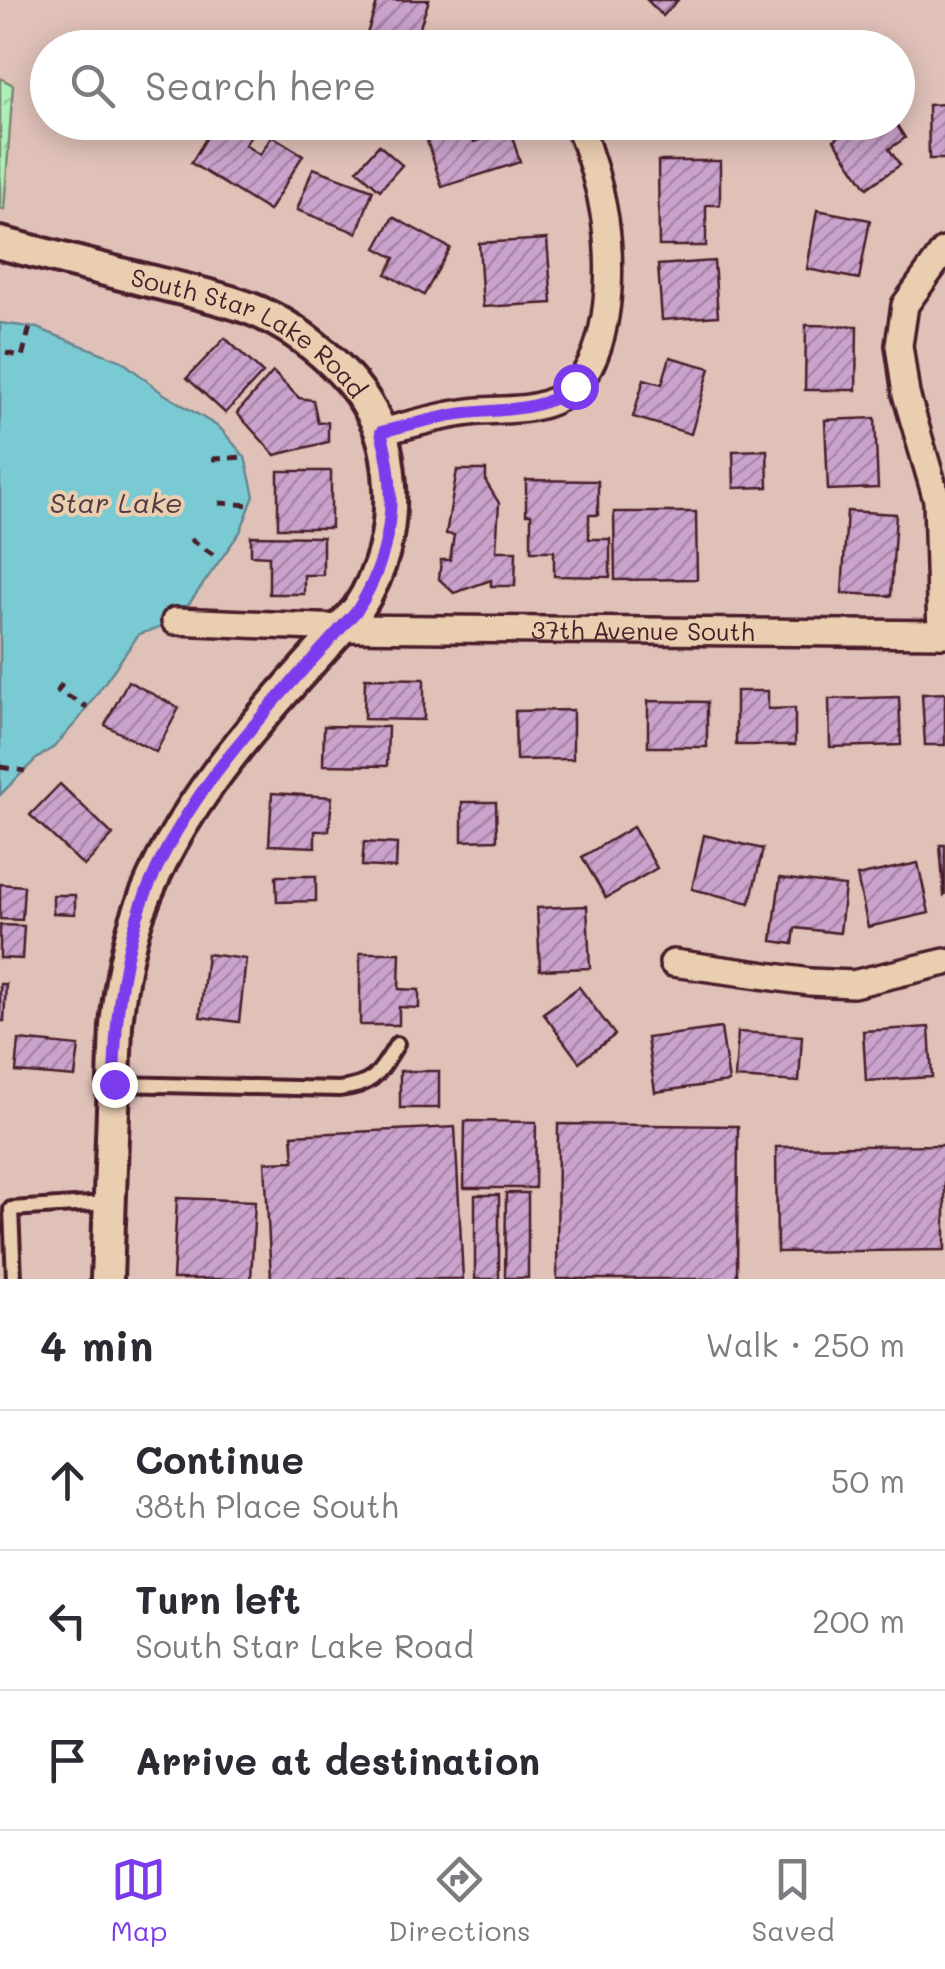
<!DOCTYPE html>
<html lang="en">
<head>
<meta charset="utf-8">
<style>
  :root { --surface:#fff; --page:#f2f2f3; --text:#2b2b33; --muted:#7c7c81; --line:#e1e1e2; --accent:#7c3aed }
  body { margin:0; font-family:Mali,sans-serif; background:var(--page); color:var(--text) }
  .stop { position:absolute; width:30px; height:30px; margin:-22px; border:8px solid #7c3aed; border-radius:50%; background:#fff }
  .stop.end { background:#7c3aed; border-color:#fff; box-shadow:0 2px 10px #0008 }
  .list { margin:0; padding:0; list-style:none }
  h2 { display:flex; justify-content:space-between; align-items:center; height:130px; margin:0; padding:0 40px; font-size:42px }
  h2 small { font-size:32px; font-weight:400; color:var(--muted) }
  .list li { display:grid; grid-template-columns:65px 1fr auto; gap:30px; align-items:center; box-sizing:border-box; height:140px; padding:0 40px; border-top:2px solid var(--line) }
  .list b { display:block; font-size:38px; white-space:nowrap }
  .list p { margin:0; font-size:32px; white-space:nowrap; color:var(--muted) }
  .list em { font-size:32px; font-style:normal; color:var(--muted) }
  .icon { flex:none; width:55px; height:55px; fill:none; stroke:currentColor; stroke-width:2; stroke-linecap:round; stroke-linejoin:round }
  .map { position:relative; flex:none; width:945px; height:1279px; overflow:hidden }
  .search { position:absolute; background:var(--surface); box-shadow:0 5px 25px #0003; left:30px; right:30px; top:30px; height:110px; display:flex; align-items:center; gap:25px; box-sizing:border-box; padding:0 35px; border-radius:55px; color:var(--muted); font-size:38px }
  .sheet { height:550px; background:var(--surface) }
  nav { display:flex; justify-content:space-around; align-items:center; box-sizing:border-box; height:140px; border-top:2px solid var(--line); background:var(--surface); font-size:28px; color:var(--muted) }
  nav a { display:grid; justify-items:center; gap:5px }
  nav .on { color:var(--accent) }
  .map>svg:first-child { display:block }
</style>
</head>
<body>
<div class="map">
<svg width="945" height="1279" viewBox="0 0 945 1279">
  <defs>
    <pattern id="forest-crowns" width="20" height="18" patternUnits="userSpaceOnUse" patternTransform="scale(2.5)"><rect width="20" height="18" fill="#acefb9"/><path d="M2 6a3 3 0 1 1 6 0M12 15a3 3 0 1 1 6 0" fill="none" stroke="#96cc9f"/></pattern>
    <pattern id="building-hatch" width="6" height="6" patternUnits="userSpaceOnUse" patternTransform="scale(2.5)"><rect width="6" height="6" fill="#c9a3cc"/><path d="M-1 1l2-2M0 6l6-6M5 7l2-2" fill="none" stroke="#a584a6"/></pattern>
  </defs>
  <rect width="100%" height="100%" fill="#dfc1b8"/>
  <filter id="ink" filterUnits="userSpaceOnUse"><feTurbulence type="fractalNoise" baseFrequency=".01" numOctaves="2"/><feDisplacementMap in="SourceGraphic" scale="20" xChannelSelector="R" yChannelSelector="G"/><feConvolveMatrix kernelMatrix="1 2 1 2 8 2 1 2 1" color-interpolation-filters="sRGB"/></filter>
  <g filter="url(#ink)">
    <polygon fill="url(#forest-crowns)" stroke="#7b8772" stroke-width="2.5" points="0,78 13,85 4,210 0,209"/>
    <polygon fill="#7acad4" stroke="#678690" stroke-width="2.5" points="0,323 37,328 122,361 161,392 220,428 245,457 254,496 240,532 189,604 165,626 139,634 79,719 54,747 35,760 0,795"/>
    <g fill="url(#building-hatch)" stroke="#4a1f2b" stroke-width="2.5">
      <polygon points="378,0 429,0 413,48 388,48 365,40"/>
      <polygon points="647,0 678,0 663,16"/>
      <polygon points="945,104 945,159 929,159 928,105"/>
      <polygon points="216,122 249,122 256,127 245,145 260,155 272,136 303,155 269,211 191,163"/>
      <polygon points="421,122 493,122 470,130 474,142 510,130 520,162 442,187"/>
      <polygon points="625,122 673,122 627,132"/>
      <polygon points="859,122 895,122 905,138 889,149 900,165 867,188 834,140"/>
      <polygon points="379,145 402,165 380,190 357,170"/>
      <polygon points="658,161 720,161 720,205 706,205 706,246 659,246"/>
      <polygon points="313,168 373,190 357,233 297,210"/>
      <polygon points="817,210 870,220 859,279 807,269"/>
      <polygon points="393,217 450,248 424,295 386,274 395,258 376,248"/>
      <polygon points="547,239 552,303 483,307 479,243"/>
      <polygon points="714,261 718,316 662,320 658,265"/>
      <polygon points="806,325 857,326 856,390 805,390"/>
      <polygon points="225,338 263,373 225,413 187,378"/>
      <polygon points="670,357 710,368 691,434 633,417 644,379 662,384"/>
      <polygon points="273,372 299,398 313,400 318,423 328,422 328,442 275,455 237,413"/>
      <polygon points="875,418 878,488 828,490 825,420"/>
      <polygon points="767,450 768,487 734,488 733,451"/>
      <polygon points="457,470 486,470 486,482 499,503 496,551 516,551 515,586 491,586 491,580 454,593 439,579 441,560 450,560 454,535 446,534"/>
      <rect x="278" y="471" width="53" height="57"/>
      <polygon points="526,480 598,481 598,515 589,515 589,539 610,539 610,577 554,576 554,551 531,551 531,514 526,514"/>
      <polygon points="847,511 896,514 891,596 842,593"/>
      <polygon points="614,512 696,512 697,579 615,580"/>
      <polygon points="251,536 323,537 323,575 304,575 304,594 269,594 269,556 251,555"/>
      <polygon points="365,678 424,679 424,720 364,719"/>
      <polygon points="128,681 179,708 156,752 105,725"/>
      <polygon points="736,691 768,691 768,709 795,708 795,745 736,745"/>
      <polygon points="945,693 945,745 925,745 922,694"/>
      <polygon points="899,697 901,745 830,747 829,699"/>
      <polygon points="648,701 707,702 707,747 648,747"/>
      <polygon points="573,710 573,759 516,760 515,711"/>
      <polygon points="324,726 388,727 387,766 323,765"/>
      <polygon points="60,784 113,835 84,866 30,815"/>
      <polygon points="272,793 332,797 329,831 315,831 315,847 269,845"/>
      <polygon points="462,802 496,802 497,840 462,841"/>
      <polygon points="633,827 657,868 606,898 582,857"/>
      <polygon points="704,835 763,849 750,903 692,889"/>
      <polygon points="364,842 397,844 396,868 362,866"/>
      <polygon points="940,845 945,845 945,894 944,895"/>
      <polygon points="918,863 929,913 868,927 857,876"/>
      <polygon points="276,876 316,876 316,901 277,902"/>
      <polygon points="780,878 845,886 840,933 795,928 793,944 772,941"/>
      <polygon points="0,884 24,886 22,920 0,919"/>
      <polygon points="53,895 75,895 75,914 53,913"/>
      <polygon points="587,906 590,968 540,970 537,908"/>
      <polygon points="0,925 24,926 22,959 0,958"/>
      <polygon points="360,953 400,953 399,989 419,990 419,1008 399,1007 399,1025 360,1025"/>
      <polygon points="207,954 246,959 239,1022 200,1017"/>
      <polygon points="0,984 6,984 4,1021 0,1021"/>
      <polygon points="579,987 615,1035 579,1062 543,1013"/>
      <polygon points="929,1027 932,1077 866,1081 863,1031"/>
      <polygon points="721,1028 729,1082 655,1092 647,1038"/>
      <polygon points="738,1032 802,1036 799,1082 735,1078"/>
      <polygon points="19,1040 79,1046 75,1077 16,1072"/>
      <rect x="400" y="1071" width="39" height="37"/>
      <polygon points="465,1121 536,1122 535,1188 464,1188"/>
      <polygon points="558,1124 738,1126 737,1279 557,1279"/>
      <polygon points="455,1127 463,1279 271,1279 265,1162 294,1161 292,1135"/>
      <polygon points="945,1145 945,1250 777,1252 776,1147"/>
      <polygon points="506,1193 528,1193 528,1278 505,1278"/>
      <rect x="475" y="1195" width="24" height="84"/>
      <polygon points="177,1198 255,1201 251,1279 173,1279"/>
    </g>
    <g fill="none" stroke-linecap="round" stroke-linejoin="round">
      <g stroke="#4a1f2b" stroke-width="20">
        <g id="service">
          <path d="M116,1084L339,1089C375,1085 379,1073 397,1044"/>
          <polyline points="14,1279 11,1209 107,1203"/>
        </g>
      </g>
      <g stroke="#4a1f2b" stroke-width="32">
        <g id="minor">
          <path d="M381,432C413,424 445,414 479,411C507,409 535,412 561,397C613,367 612,270 605,219C600,186 590,153 577,122"/>
          <path id="s1" d="M175,621L341,628L945,634"/>
          <polyline points="941,634 937,500 906,394 899,345 905,305 944,251"/>
          <polyline points="673,963 810,982 853,984 945,962"/>
        </g>
      </g>
      <g stroke="#4a1f2b" stroke-width="38">
        <g id="tertiary">
          <path id="s2" d="M0,243C47,255 94,267 141,279C173,287 206,294 237,304C295,322 360,375 381,433C387,450 389,468 390,486C392,532 383,570 358,609C275,703 183,793 139,912C126,948 120,987 116,1025L107,1279"/>
        </g>
      </g>
      <g stroke="#4a1f2b" stroke-width="5" stroke-dasharray="10 8" stroke-linecap="butt">
        <polyline points="6,353 22,357 30,327"/>
        <polyline points="212,459 245,457"/>
        <polyline points="219,503 251,505"/>
        <polyline points="190,539 220,559"/>
        <polyline points="62,684 58,691 87,707"/>
        <polyline points="0,767 25,771"/>
      </g>
      <use href="#service" stroke="#e9ceb0" stroke-width="12"/>
      <use href="#minor" stroke="#e9ceb0" stroke-width="25"/>
      <use href="#tertiary" stroke="#e9ceb0" stroke-width="30"/>
    </g>
  </g>
  <g fill="none" stroke-linecap="round" stroke-linejoin="round" filter="url(#ink)">
    <path stroke="#7c3aed" stroke-width="12" d="M114,1084C115,1027 120,973 137,918C176,796 276,702 358,609C392,555 399,493 381,432C404,426 428,420 452,415C495,408 538,415 575,386"/>
  </g>
  <g text-anchor="middle" stroke-width="8" stroke-linejoin="round" paint-order="stroke">
    <g font-size="25" fill="#4a1f2b" stroke="#e9ceb0">
      <text dy="9" stroke="none"><textPath href="#s2" startOffset="268">South Star Lake Road</textPath></text>
      <text dy="9" stroke="none"><textPath href="#s1" startOffset="468">37th Avenue South</textPath></text>
    </g>
    <g font-size="28" font-style="italic" fill="#513944" stroke="#e9ceb0">
      <text x="116" y="513">Star Lake</text>
    </g>
  </g>
</svg>
<div class="stop" style="left:575px;top:386px"></div>
<div class="stop end" style="left:114px;top:1084px"></div>
<div class="search"><svg class="icon" aria-label="search" viewBox="0 0 24 24"><circle cx="10" cy="10" r="6"/><path d="M15 15l6 6"/></svg>Search here</div>
</div>
<section class="sheet">
<h2>4 min<small>Walk · 250 m</small></h2>
<ul class="list">
<li><svg class="icon" aria-label="ahead" viewBox="0 0 24 24"><path d="M12 20V5M6 11l6-6 6 6"/></svg><div><b>Continue</b><p>38th Place South</p></div><em>50 m</em></li>
<li><svg class="icon" aria-label="left" viewBox="0 0 24 24"><path d="M17 20v-9H6M10 6l-5 5 5 5"/></svg><div><b>Turn left</b><p>South Star Lake Road</p></div><em>200 m</em></li>
<li><svg class="icon" aria-label="arrive" viewBox="0 0 24 24"><path d="M6 21V4h12l-3 4 3 4H6"/></svg><div><b>Arrive at destination</b></div></li>
</ul>
</section>
<nav>
<a class="on"><svg class="icon" aria-label="map" viewBox="0 0 24 24"><path d="M3 6l6-2 6 2 6-2v14l-6 2-6-2-6 2zM9 4v14M15 6v14"/></svg>Map</a>
<a><svg class="icon" aria-label="directions" viewBox="0 0 24 24"><path d="M12 3l9 9-9 9-9-9zM9 14v-3h6M13 9l2 2-2 2"/></svg>Directions</a>
<a><svg class="icon" aria-label="saved" viewBox="0 0 24 24"><path d="M7 4h10v16l-5-4-5 4z"/></svg>Saved</a>
</nav>
</body>
</html>
